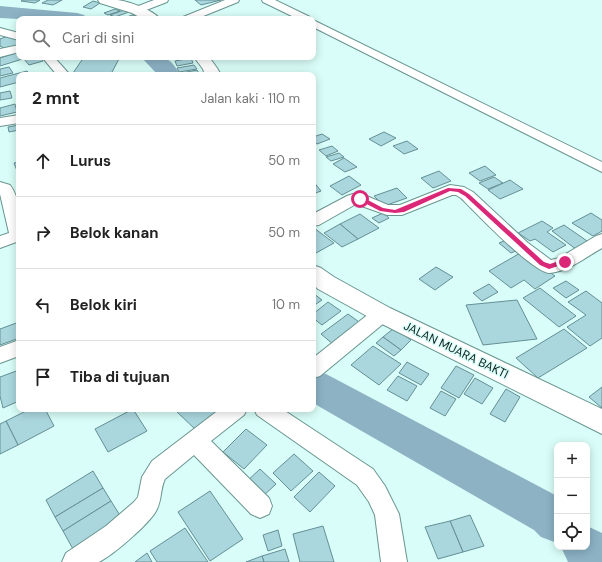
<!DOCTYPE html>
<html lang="id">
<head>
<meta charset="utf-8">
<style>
  :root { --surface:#fff; --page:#f2f2f2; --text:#222; --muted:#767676; --line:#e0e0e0 }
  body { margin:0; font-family:"DM Sans",sans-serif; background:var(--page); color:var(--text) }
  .controls { position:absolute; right:12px; bottom:12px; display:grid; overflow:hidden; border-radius:8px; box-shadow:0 2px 10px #0003 }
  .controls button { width:36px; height:36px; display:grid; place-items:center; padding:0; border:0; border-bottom:1px solid var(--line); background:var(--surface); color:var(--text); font:20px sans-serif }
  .stop { position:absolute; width:12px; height:12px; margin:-9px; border:3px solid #db2777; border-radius:50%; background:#fff }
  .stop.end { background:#db2777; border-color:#fff; box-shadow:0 1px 4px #0008 }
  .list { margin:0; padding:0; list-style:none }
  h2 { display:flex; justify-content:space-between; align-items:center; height:52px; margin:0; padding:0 16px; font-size:17px }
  h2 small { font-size:13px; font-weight:400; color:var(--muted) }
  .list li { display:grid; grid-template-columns:26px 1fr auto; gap:12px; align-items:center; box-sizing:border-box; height:72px; padding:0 16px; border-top:1px solid var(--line) }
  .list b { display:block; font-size:15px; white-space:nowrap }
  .list em { font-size:13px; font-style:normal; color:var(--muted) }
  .icon { flex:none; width:22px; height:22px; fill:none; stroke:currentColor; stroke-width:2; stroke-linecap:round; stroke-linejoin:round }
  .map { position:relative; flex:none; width:602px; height:562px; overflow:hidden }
  .search { position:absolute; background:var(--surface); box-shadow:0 2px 10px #0003; left:16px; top:16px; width:300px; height:44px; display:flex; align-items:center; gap:10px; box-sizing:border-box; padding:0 14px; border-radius:8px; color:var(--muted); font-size:15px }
  .panel { position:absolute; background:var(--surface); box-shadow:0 2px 10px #0003; left:16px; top:72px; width:300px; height:340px; border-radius:8px }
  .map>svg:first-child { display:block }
</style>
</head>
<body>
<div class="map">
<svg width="602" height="562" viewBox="0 0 602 562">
  <rect width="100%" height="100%" fill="#d9fdf8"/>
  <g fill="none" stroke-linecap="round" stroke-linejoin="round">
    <g fill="#8cb2c4" fill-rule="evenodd">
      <polygon points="0,6 77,13 84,15 87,19 19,19 0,18"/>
      <path d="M141,57C162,57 169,54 180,75H158Z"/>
      <polygon points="313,370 326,374 557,496 557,543 541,537 534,530 313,403"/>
      <polygon points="587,526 602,533 602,562 568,562 561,547 587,547"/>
    </g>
  </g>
  <g fill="#aad7de" stroke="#648f95">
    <polygon points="23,0 40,0 35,3 21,1"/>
    <polygon points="48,0 62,0 53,5 42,3"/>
    <polygon points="195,0 221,0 201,5"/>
    <polygon points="93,1 100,3 91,9 83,7"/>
    <polygon points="115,9 120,11 108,15 104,13"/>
    <polygon points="124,10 129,12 115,17 110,15"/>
    <polygon points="132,15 140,18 122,19"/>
    <polygon points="8,36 19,41 19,45 8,50 0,46 0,39"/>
    <polygon points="19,52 19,57 29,57 0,66 0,58"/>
    <polygon points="33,57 40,57 43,61 29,65 24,59"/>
    <polygon points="84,57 120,57 111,74 73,73"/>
    <polygon points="191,58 193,63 177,66 175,61"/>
    <polygon points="194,65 197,69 179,72 177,68"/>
    <polygon points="9,67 13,73 0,76 0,69"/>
    <polygon points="197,70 200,75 176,74"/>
    <polygon points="27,71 30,75 19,75 19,82 0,87 0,78"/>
    <polygon points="10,91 12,98 0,100 0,93"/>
    <polygon points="15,104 17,112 0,116 0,108"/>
    <polygon points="19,125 19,130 9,132 8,127"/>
    <polygon points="384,132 396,138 381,146 369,139"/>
    <polygon points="322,134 330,139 317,144 313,141 313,137"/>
    <polygon points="407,141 418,149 404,154 393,146"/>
    <polygon points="332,146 338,151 326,156 319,150"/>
    <polygon points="339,153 344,157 331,161 326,157"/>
    <polygon points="344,158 357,167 345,172 333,164"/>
    <polygon points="19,162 19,176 14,163"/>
    <polygon points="485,166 496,175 480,181 469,173"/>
    <polygon points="439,171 451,181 433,188 421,178"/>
    <polygon points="349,176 361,185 342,195 330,186"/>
    <polygon points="494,177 503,183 488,189 479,183"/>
    <polygon points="510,180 523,189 500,199 488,190"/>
    <polygon points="313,181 321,191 313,194"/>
    <polygon points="397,188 407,198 384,206 374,196"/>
    <polygon points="383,213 389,218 379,223 372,218"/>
    <polygon points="591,213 602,220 602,231 593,236 572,223"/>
    <polygon points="360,214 379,228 358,239 340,224"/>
    <polygon points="542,221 553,228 547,232 566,245 553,252 535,239 530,241 518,233"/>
    <polygon points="340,224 358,239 342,247 324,233"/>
    <polygon points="564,225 590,243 577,250 552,231"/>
    <polygon points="314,228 334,243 316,253 313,251"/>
    <polygon points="511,238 523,248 511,253 499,243"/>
    <polygon points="522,252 555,276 535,289 524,280 511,288 489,271"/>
    <polygon points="436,267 453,277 435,290 419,279"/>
    <polygon points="566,281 579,290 566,298 553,288"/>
    <polygon points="489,284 498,292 482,301 473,293"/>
    <polygon points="540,288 576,316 559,327 523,298"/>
    <polygon points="586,291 602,303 602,338 590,346 567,327 586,315 568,302"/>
    <polygon points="313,293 322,300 313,306"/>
    <polygon points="517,300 537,339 483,345 466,305"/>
    <polygon points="328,302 341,311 322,325 313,318 313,314"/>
    <polygon points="348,314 362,324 334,345 321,334"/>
    <polygon points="19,322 19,338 0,345 0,329"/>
    <polygon points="394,328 411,340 401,350 383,337"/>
    <polygon points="564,329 587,348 538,378 516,358"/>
    <polygon points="383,337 401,350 394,356 376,343"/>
    <polygon points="373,346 401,364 379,385 351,365"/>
    <polygon points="407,362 429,374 421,385 399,373"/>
    <polygon points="456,366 474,375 459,398 441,388"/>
    <polygon points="19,370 19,401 3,408 0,396 0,377"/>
    <polygon points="398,376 417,386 407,401 387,390"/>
    <polygon points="475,378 493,388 482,404 464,394"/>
    <polygon points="602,387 602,408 589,397"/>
    <polygon points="506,389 520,397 505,422 490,414"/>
    <polygon points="441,391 456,399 445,416 430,408"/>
    <polygon points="30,409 45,409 54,426 18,445 6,421"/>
    <polygon points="133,409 147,431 108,452 95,429"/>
    <polygon points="174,409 228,409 198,432"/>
    <polygon points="6,421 18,445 0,454 0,424"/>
    <polygon points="246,429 267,445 244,469 223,452"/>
    <polygon points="294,454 313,471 291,491 273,473"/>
    <polygon points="260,469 276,484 261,498 245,483"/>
    <polygon points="93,471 103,488 55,517 46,500"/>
    <polygon points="319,472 335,486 310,512 294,497"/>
    <polygon points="103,488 111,501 63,531 55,517"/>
    <polygon points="210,491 243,539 210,561 178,512"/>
    <polygon points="111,501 121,517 73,549 63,531"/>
    <polygon points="470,515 484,546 463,552 450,521"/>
    <polygon points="450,521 463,552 438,559 425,527"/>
    <polygon points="323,526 334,562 300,562 293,534"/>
    <polygon points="185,528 208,562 157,562 150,551"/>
    <polygon points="278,530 282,546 268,551 263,535"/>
    <polygon points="285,549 289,562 264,562 262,556"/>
    <polygon points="147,553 152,562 135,562"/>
    <polygon points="262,556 264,562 246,562"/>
  </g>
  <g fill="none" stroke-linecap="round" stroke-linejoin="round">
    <g stroke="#6a9590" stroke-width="2">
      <g id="minor">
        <polygon points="154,0 168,0 167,2 141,12 133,12 132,10 133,8"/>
        <polygon points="225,0 239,0 238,2 196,19 182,19 183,17"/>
        <polygon points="262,0 275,0 310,17 311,19 298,19 263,2"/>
        <polygon points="313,20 602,162 602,172 313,27"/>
        <polygon points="0,28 19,33 19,40 0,35"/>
        <polygon points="19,45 19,52 0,57 0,49"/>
        <polygon points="42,57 54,57 70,75 57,75"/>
        <polygon points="19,115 19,123 0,126 0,118"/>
        <path d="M0,182L10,185C22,201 19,222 19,241L0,248V236L9,233L0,194Z"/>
        <path d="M450,185L464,187L473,192L528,243L551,260L559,258L596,236L602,234V248C586,257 569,271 550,273C534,274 475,212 461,198L456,195H452L402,215H387L356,204L319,225L313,226V214L347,196L353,194L369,197L388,205H400Z"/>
        <polygon points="382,307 389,309 391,314 389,319 320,376 313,378 313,358 375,309"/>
        <polygon points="19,340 19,356 0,363 0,347"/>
        <path d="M220,409H247L244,415L211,441L269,498L272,506L269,514L260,518L251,514L194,455L165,479C160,489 162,501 156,511C149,524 112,556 99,562C91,562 71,562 62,562L66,553L106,526L134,502L138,497L142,477L152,461Z"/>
        <polygon points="254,409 282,409 373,469 385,486 399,514 407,562 381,562 375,515 369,502 357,485 257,415"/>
      </g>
    </g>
    <g stroke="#6a9590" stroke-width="2">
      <g id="tertiary">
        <path d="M98,0C104,0 111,0 117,0C128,1 153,10 160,19H143L132,13L100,3Z"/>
        <polygon points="194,57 209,57 217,68 221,75 205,75 203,69"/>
        <polygon points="313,265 321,268 334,277 390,308 602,409 602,434 374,320 318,289 313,284"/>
      </g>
    </g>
    <use href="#minor" fill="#fff" fill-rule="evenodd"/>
    <use href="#tertiary" fill="#fff" fill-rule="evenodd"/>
  </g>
  <polygon fill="#db2777" points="448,188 461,189 469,194 544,262 550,264 565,259 567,260 567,263 549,269 540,265 465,196 458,192 450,191 404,212 395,213 380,211 357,199 362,197 383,208 395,210"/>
  <g text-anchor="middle" stroke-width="3" stroke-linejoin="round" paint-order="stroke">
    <g font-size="12" fill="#0d1f1d" stroke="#d9fdf8">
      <text transform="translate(456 350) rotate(26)" y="4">JALAN MUARA BAKTI</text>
    </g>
  </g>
</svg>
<div class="controls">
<button>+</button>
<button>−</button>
<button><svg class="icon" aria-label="locate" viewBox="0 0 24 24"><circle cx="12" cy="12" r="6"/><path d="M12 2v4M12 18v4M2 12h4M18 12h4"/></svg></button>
</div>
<div class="stop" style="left:360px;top:199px"></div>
<div class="stop end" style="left:565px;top:262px"></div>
<div class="search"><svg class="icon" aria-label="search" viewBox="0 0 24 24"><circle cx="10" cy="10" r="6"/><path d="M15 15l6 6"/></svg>Cari di sini</div>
<section class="panel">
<h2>2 mnt<small>Jalan kaki · 110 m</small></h2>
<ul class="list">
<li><svg class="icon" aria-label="ahead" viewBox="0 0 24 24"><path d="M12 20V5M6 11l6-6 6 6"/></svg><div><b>Lurus</b></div><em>50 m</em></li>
<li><svg class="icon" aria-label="right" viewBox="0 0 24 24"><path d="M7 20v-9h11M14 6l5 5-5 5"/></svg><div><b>Belok kanan</b></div><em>50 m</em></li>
<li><svg class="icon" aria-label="left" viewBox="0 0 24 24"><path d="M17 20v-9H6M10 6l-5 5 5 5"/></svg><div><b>Belok kiri</b></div><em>10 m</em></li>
<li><svg class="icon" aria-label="arrive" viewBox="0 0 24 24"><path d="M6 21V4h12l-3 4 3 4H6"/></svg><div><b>Tiba di tujuan</b></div></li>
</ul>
</section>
</div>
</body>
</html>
